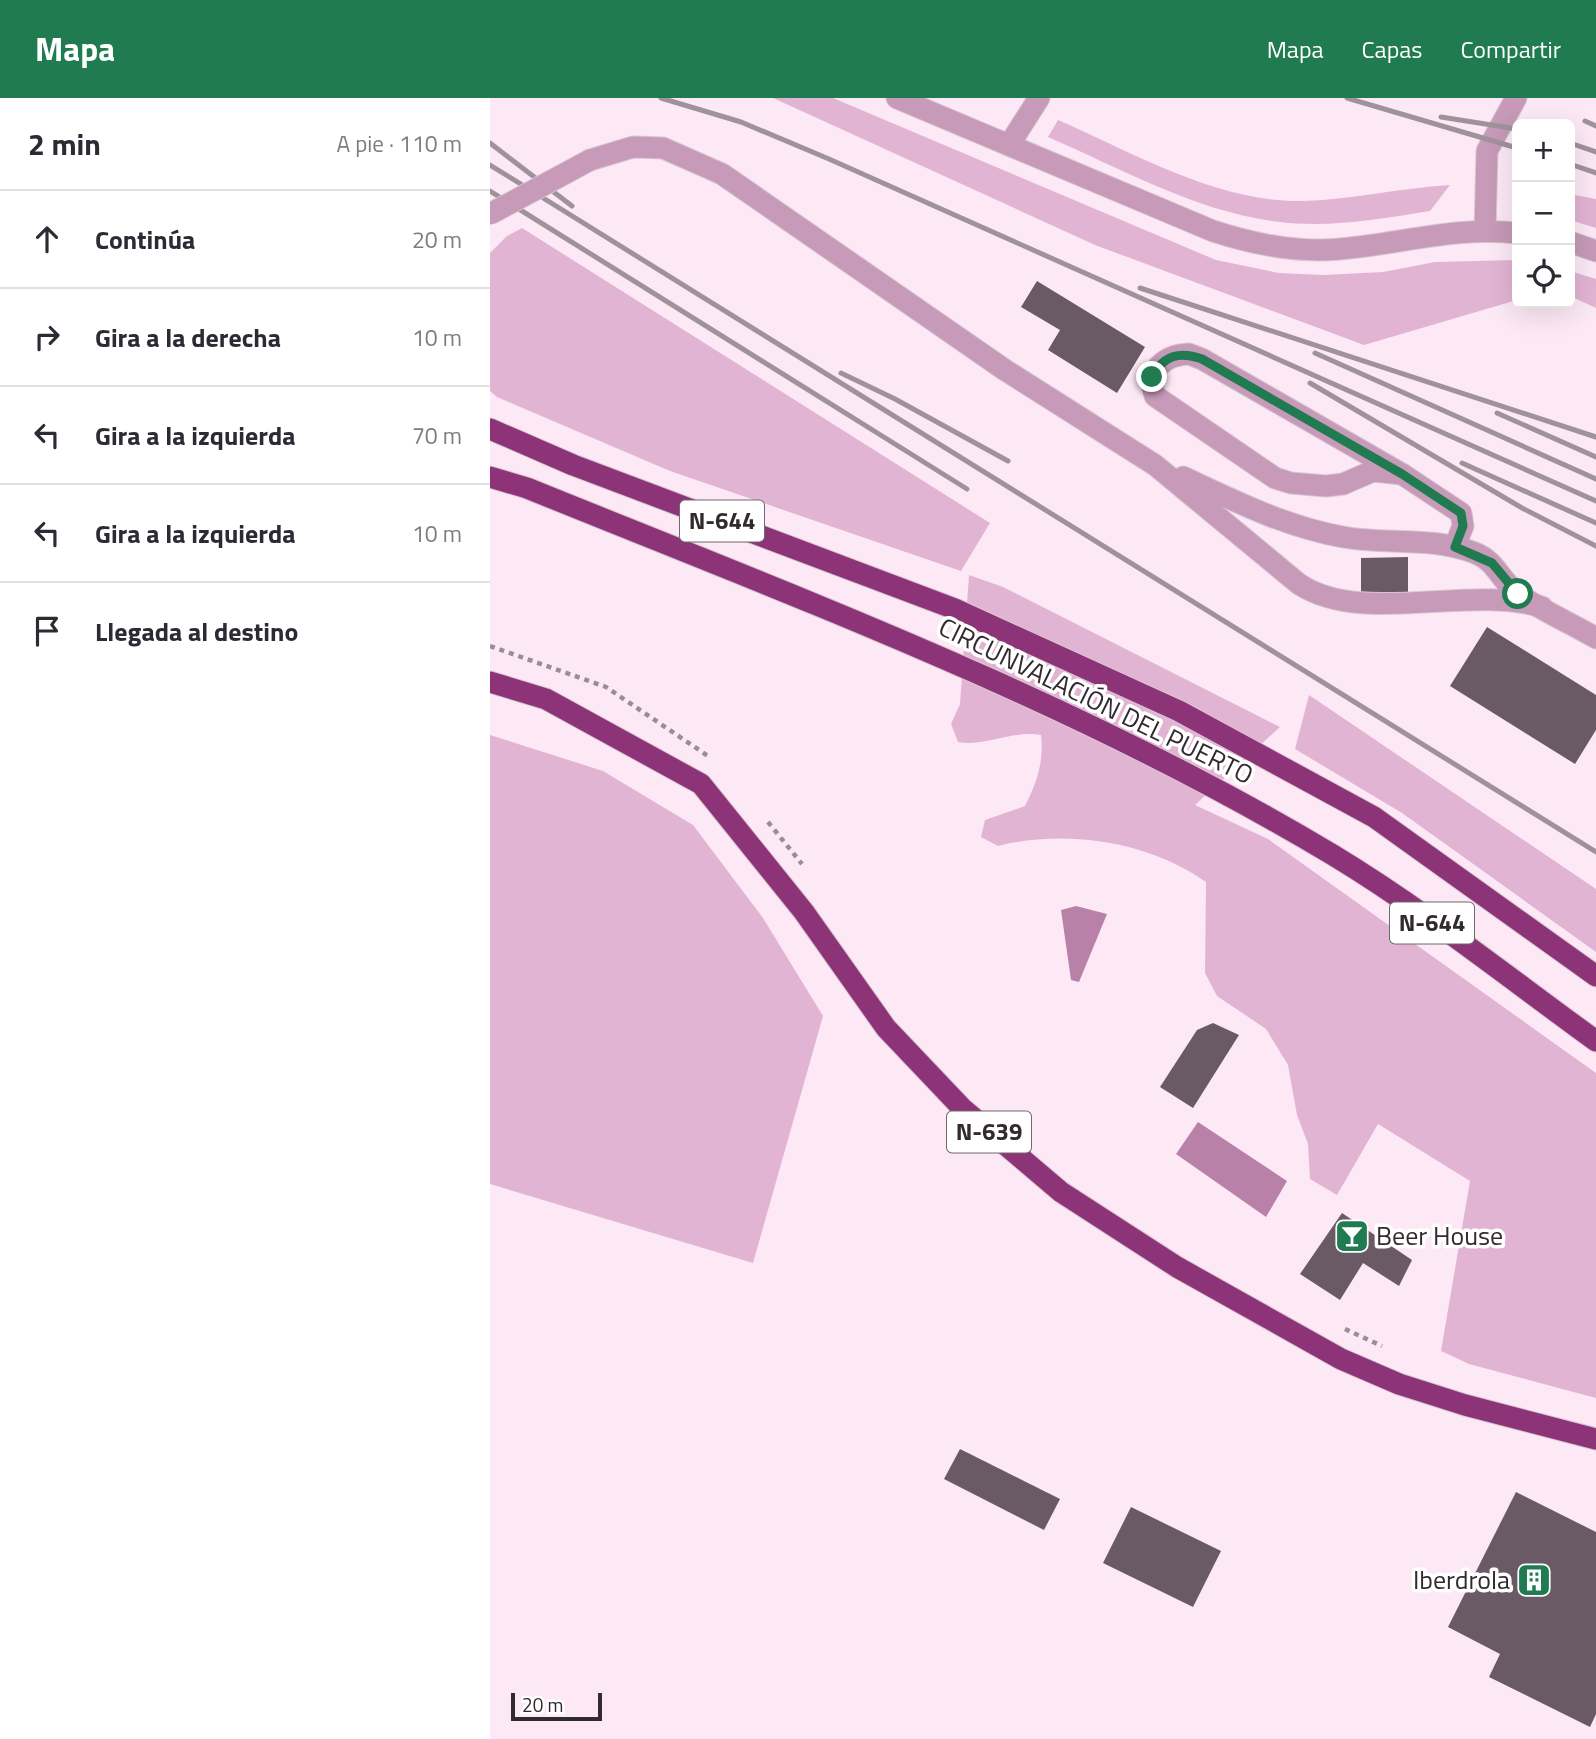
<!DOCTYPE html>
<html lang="es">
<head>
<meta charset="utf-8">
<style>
  :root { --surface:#fff; --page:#f7f7f7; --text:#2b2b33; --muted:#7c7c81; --line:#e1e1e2; --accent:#207b50 }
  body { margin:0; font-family:"Titillium Web",sans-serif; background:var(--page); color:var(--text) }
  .controls { position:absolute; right:21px; top:21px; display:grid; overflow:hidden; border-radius:10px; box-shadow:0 7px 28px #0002 }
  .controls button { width:63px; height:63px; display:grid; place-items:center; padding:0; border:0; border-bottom:2px solid var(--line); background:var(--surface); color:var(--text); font:35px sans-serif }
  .scale { position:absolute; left:21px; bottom:18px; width:91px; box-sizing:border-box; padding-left:7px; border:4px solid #312a2e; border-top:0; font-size:19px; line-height:24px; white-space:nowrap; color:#312a2e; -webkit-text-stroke:5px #fff; paint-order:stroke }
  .stop { position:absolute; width:21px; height:21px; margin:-16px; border:5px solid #207b50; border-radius:50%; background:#fff }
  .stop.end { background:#207b50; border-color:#fff; box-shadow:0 2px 7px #0008 }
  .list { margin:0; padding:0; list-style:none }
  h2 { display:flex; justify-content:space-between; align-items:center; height:91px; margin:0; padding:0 28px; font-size:30px }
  h2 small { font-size:23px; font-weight:400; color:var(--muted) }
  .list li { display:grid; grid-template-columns:46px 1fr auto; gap:21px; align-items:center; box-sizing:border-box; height:98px; padding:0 28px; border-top:2px solid var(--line) }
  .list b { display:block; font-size:26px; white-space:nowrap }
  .list em { font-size:23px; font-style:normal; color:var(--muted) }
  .icon { flex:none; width:38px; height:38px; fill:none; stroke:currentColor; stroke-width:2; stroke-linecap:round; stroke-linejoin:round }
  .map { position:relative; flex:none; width:1106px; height:1641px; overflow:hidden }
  header { display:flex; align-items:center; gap:42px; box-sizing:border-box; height:98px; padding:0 35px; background:var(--accent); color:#fff }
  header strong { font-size:33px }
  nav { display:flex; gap:38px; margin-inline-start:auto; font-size:24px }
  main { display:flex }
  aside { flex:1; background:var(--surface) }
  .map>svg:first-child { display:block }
</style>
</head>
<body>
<header>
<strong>Mapa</strong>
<nav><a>Mapa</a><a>Capas</a><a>Compartir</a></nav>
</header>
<main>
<aside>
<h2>2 min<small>A pie · 110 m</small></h2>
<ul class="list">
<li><svg class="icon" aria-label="ahead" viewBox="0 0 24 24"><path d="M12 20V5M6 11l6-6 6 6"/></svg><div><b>Continúa</b></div><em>20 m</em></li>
<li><svg class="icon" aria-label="right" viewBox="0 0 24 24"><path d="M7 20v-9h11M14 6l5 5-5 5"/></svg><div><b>Gira a la derecha</b></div><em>10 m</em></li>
<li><svg class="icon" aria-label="left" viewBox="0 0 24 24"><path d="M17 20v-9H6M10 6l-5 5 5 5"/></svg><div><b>Gira a la izquierda</b></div><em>70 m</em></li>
<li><svg class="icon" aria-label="left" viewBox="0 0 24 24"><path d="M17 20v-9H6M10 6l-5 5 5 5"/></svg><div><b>Gira a la izquierda</b></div><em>10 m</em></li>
<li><svg class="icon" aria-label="arrive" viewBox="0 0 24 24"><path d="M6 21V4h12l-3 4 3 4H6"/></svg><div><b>Llegada al destino</b></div></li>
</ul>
</aside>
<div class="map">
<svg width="1106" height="1641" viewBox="0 0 1106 1641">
  <rect width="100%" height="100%" fill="#fce9f5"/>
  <g fill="#e2b4d4">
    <polygon points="283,0 343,0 726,162 789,175 834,177 893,174 945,164 1026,162 1027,202 874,247 605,147"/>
    <path d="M568,22C644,55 726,104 811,103C860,102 910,90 960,87L940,113C890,121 840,130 790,124C709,115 632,71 558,39Z"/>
    <polygon points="1080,96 1106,101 1106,130 1080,122"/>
    <polygon points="32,130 500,425 471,473 180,373 7,299 0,293 0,155 17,138"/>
    <polygon points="1080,173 1106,181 1106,210 1080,198"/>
    <path d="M479,477L513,489L790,629L705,707L778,741L1106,975V1300L979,1266L951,1253L980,1083L888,1026L847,1097L820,1081L818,1046L807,1017L798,967L776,931L727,898L715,875L716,784C658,743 575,731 508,748L491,739L495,722L535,708C547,684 554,664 551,637C521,632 497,649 468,644L461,626L470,606Z"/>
    <polygon points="819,597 1106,791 1106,854 912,715 805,651"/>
    <polygon points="0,637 113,673 203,727 273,820 333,918 263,1165 0,1086"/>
  </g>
  <g fill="#b981a8">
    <polygon points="586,808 617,816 589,884 581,882 571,812"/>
    <polygon points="708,1024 797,1083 776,1119 686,1056"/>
  </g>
  <g fill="#6a5a65">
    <polygon points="547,183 655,249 627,295 558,252 570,232 531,209"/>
    <polygon points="918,459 918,495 871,495 871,460"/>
    <polygon points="997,529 1106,597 1106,632 1085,666 960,588"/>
    <polygon points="723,925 749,937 703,1010 670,989 707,932"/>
    <polygon points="852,1115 922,1162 909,1188 873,1165 850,1202 810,1176"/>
    <polygon points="470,1351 570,1401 554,1432 454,1381"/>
    <polygon points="1026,1394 1106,1434 1106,1616 1100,1629 999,1579 1010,1556 958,1529"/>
    <polygon points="641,1409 731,1453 703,1509 613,1465"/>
  </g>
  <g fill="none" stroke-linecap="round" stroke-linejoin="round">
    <g stroke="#d7c7d1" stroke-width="23">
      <g id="minor">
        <path d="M407,0L723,133C763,146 808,155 850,151C910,146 967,128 1027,135"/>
        <polyline points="519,47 549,0"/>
        <path d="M100,62L143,49L173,50L232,76L515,272L665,367L809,486C873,528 978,486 1052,509"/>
        <polyline points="995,133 997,53 1026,0"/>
        <polyline points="1080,144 1106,153"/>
        <path d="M699,256L712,261L912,376L883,373L853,386L836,388L801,385L785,380L665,298C655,272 675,257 699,256Z"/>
        <polyline points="912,376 971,415 973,428 965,448"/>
        <path d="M693,379C745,403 796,429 853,439C897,447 942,438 985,455C1006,463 1010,482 1027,495C1050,512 1081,525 1106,540"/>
      </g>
    </g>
    <g stroke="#d7c7d1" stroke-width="23">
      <g id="highway">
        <polyline points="0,331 83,367 465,511 689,613 884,719 1106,878"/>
        <path d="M0,379L37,390C311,501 588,604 843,757C934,812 1019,880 1106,943"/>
        <polyline points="0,584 56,601 211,686 314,814 396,930 472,1010 571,1094 687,1169 851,1261 909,1286 975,1307 1106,1341"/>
      </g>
    </g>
    <g stroke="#9a8d95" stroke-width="4.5" stroke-dasharray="5 5" stroke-linecap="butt">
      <polyline points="0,548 116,589 218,658"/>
      <polyline points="278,724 312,766"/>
      <polyline points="855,1231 892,1248"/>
    </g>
    <use href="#minor" stroke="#c69ab8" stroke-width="21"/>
    <use href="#highway" stroke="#8d3377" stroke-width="21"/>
    <g stroke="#a0929a" stroke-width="5">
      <polyline points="171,0 251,24 339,61 1106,403"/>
      <polyline points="857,0 1027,50"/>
      <polyline points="951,19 1027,31"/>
      <polyline points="1095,23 1106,28"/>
      <polyline points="0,45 82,108"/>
      <polyline points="1080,45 1106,54"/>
      <polyline points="1080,66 1106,75"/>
      <polyline points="0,67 1106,754"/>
      <polyline points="0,93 477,391"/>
      <polyline points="650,190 1106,339"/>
      <polyline points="825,255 1106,381"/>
      <polyline points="351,275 405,301 518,363"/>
      <polyline points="820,285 1032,410 1106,448"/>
      <polyline points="1007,315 1106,359"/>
      <polyline points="972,365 1106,425"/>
    </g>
    <g stroke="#d7c7d1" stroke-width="23" stroke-linecap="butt">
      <polyline id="minor-bridge" points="0,116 100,62"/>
    </g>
    <use href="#minor-bridge" stroke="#c69ab8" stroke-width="21"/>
  </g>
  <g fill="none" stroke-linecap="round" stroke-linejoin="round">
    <path stroke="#207b50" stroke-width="9" d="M662,279C673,257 690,253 712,261L912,376L971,415L973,428L965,449L1002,465L1028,496"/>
  </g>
  <defs>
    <g id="bar-square" transform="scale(1.75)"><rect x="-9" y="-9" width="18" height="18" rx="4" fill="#207b50" stroke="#fff"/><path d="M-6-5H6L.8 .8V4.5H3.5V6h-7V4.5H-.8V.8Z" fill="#fff"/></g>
    <g id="building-square" transform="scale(1.75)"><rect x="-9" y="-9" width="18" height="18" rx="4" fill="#207b50" stroke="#fff"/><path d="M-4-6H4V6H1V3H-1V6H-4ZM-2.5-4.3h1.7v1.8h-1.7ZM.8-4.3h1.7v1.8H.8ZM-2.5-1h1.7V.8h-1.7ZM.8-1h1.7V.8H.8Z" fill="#fff"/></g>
  </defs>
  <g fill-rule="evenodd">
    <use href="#bar-square" x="862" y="1138"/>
    <use href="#building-square" x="1044" y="1482"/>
  </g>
  <g text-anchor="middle" stroke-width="7" stroke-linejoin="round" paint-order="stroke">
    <g fill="#fff" stroke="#6f6a6d" stroke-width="2">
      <rect x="190" y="402.5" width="84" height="41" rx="5"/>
      <rect x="900" y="804.5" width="84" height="41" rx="5"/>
      <rect x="457" y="1013.5" width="84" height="41" rx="5"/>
    </g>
    <g font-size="24" font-weight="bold" fill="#312a2e">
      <text x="232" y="431">N-644</text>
      <text x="942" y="833">N-644</text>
      <text x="499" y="1042">N-639</text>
    </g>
    <g font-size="26" fill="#312a2e" stroke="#fff">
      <text transform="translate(606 603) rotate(26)" y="9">CIRCUNVALACIÓN DEL PUERTO</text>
    </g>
    <g font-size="26" fill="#312a2e" stroke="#fff" text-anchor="start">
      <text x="886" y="1147">Beer House</text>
      <text x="1020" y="1491" text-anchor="end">Iberdrola</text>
    </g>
  </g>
</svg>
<div class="controls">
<button>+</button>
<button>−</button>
<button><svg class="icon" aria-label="locate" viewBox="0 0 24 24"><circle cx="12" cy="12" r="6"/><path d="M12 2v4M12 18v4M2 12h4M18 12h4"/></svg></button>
</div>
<div class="scale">20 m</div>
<div class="stop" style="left:1028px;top:496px"></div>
<div class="stop end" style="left:662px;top:279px"></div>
</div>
</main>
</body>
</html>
